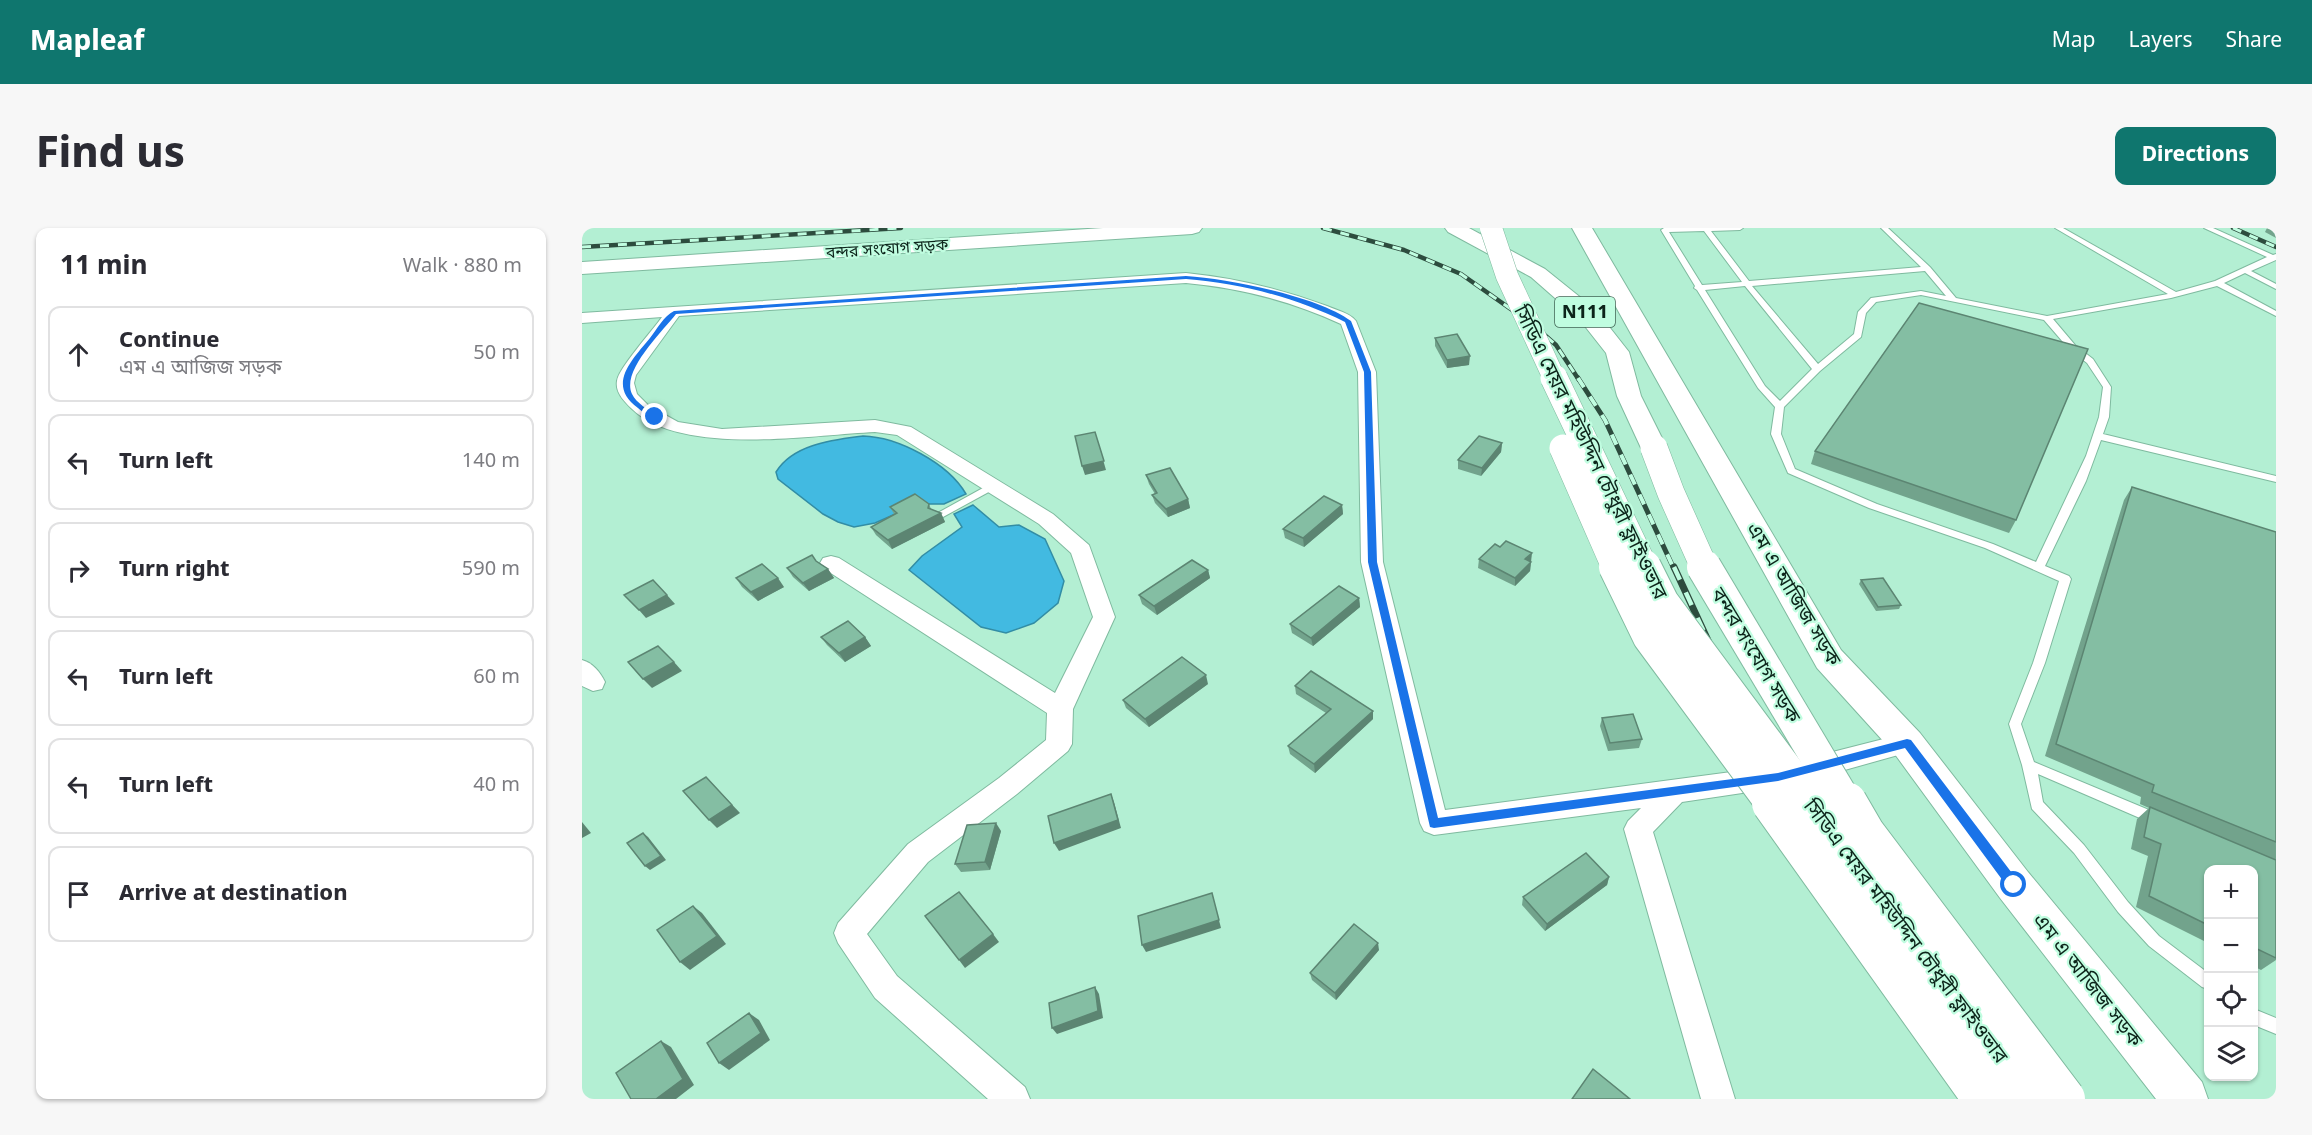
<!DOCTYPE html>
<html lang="en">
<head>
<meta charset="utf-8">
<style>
  :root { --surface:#fff; --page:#f7f7f7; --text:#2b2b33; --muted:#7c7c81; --line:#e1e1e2; --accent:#0f766e }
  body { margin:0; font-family:Georgia,"Noto Sans Bengali",serif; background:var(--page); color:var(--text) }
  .controls { position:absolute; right:18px; bottom:18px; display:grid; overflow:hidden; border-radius:12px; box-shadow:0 2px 4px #0004 }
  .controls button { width:54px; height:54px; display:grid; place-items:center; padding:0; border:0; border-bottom:2px solid var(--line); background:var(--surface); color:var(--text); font:30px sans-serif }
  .stop { position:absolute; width:18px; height:18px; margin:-14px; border:4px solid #1a73e8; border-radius:50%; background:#fff }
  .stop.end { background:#1a73e8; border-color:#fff; box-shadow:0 2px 6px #0008 }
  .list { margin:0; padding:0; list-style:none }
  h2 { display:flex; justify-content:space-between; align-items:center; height:78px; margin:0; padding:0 24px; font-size:26px }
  h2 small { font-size:20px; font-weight:400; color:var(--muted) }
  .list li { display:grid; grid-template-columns:39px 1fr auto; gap:18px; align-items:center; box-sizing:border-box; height:96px; margin:0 12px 12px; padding:0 12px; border:2px solid var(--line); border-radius:12px }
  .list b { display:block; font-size:22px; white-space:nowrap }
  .list p { margin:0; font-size:20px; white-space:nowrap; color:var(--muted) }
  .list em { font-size:20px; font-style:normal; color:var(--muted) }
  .icon { flex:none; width:33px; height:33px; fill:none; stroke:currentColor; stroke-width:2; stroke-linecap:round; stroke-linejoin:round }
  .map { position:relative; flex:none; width:1694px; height:871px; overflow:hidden; border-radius:12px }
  header { display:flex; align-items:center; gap:36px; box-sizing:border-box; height:84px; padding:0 30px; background:var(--accent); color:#fff }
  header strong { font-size:28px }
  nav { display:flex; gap:33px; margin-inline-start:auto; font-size:21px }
  .intro { display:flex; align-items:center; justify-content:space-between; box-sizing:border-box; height:144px; padding:0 36px }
  h1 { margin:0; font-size:42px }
  .button { padding:15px 27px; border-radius:12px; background:var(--accent); color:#fff; font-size:21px; font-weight:700 }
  main { display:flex; gap:36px; padding:0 36px }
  aside { flex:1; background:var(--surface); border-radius:12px; box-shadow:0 2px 4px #0004 }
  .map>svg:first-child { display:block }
</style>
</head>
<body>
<header>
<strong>Mapleaf</strong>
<nav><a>Map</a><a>Layers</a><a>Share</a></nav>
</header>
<div class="intro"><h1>Find us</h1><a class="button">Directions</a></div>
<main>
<aside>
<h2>11 min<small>Walk · 880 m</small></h2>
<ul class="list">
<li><svg class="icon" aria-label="ahead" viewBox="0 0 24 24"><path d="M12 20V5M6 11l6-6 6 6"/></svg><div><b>Continue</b><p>এম এ আজিজ সড়ক</p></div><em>50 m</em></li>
<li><svg class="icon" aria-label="left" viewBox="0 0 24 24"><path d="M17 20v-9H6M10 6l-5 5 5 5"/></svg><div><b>Turn left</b></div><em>140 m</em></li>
<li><svg class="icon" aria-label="right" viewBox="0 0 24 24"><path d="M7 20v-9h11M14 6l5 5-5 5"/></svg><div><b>Turn right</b></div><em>590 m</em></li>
<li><svg class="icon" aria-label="left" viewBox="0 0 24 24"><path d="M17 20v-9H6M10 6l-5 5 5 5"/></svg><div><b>Turn left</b></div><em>60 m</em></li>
<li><svg class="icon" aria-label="left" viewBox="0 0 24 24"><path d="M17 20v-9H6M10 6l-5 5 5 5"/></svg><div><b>Turn left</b></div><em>40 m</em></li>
<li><svg class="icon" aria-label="arrive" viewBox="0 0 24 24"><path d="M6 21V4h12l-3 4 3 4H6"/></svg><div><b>Arrive at destination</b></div></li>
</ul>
</aside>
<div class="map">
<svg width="1694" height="871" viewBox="0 0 1694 871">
  <rect width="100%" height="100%" fill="#b3efd3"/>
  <g fill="#42bae1" stroke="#328da5" stroke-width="1.5">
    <path d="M281,208C316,209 366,235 384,266L362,276H336L293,295L272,299L256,294L241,286L196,251L194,244C211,216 251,212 281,208Z"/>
    <polygon points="391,277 417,299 437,297 463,311 482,353 476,375 452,395 424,405 399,399 327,342 340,328 380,299 372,286"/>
  </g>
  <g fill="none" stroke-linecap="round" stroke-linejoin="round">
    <g stroke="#7fba9f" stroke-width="2">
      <g id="lane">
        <path d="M1082,0H1161L1158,2L1129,3L1167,53L1339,39L1299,0H1306L1348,39L1374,70L1465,88L1586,66L1473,0H1481L1594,64L1633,53L1685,29L1622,0H1631L1691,27L1694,26V32L1669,43L1694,56V61L1663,45L1642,55L1694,83V88L1635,58L1589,70L1471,91L1493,117L1511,131L1529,159L1527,189L1521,206L1694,248V254L1519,212L1504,253L1463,338L1487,348L1489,351L1463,435L1439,496L1452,534L1579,587L1581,591L1579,595L1574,597L1456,546L1461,574L1502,617L1546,674L1577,708L1626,745V761L1620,759L1567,718L1536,684L1492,625L1450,581L1440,537L1427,496L1451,435L1477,353L1403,320L1287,280L1206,245L1189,206L1193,179L1176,160L1115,62L1112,60L1113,58L1079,2ZM1122,3L1160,54L1120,57L1087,4ZM1343,43L1364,68L1339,63L1289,70L1276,84L1272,106L1236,136L1170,58ZM1163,58L1230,141L1198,173L1183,158L1123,62ZM1339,67L1462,92L1487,121L1505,135L1521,159L1517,189L1504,228L1454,334L1411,316L1295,276L1213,241L1199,206L1202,179L1238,143L1279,109L1284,85L1294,74Z"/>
        <polygon points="410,255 414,256 414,260 361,289 357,290 352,287"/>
        <polygon points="1672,781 1694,790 1694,806 1672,797"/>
      </g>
    </g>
    <g stroke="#7fba9f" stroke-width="2">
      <g id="street">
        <path d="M604,45C653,50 700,61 745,78C754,82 768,85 774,93L794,144L801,334L863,582L1187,539L1196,542L1200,550L1196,558L1187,561L1100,574L1071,604L1153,871H1119L1042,601L1046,593L1059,580L852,607L842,603L838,595L779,334L776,144L759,96C709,73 659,60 604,55L97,88L54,147L52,155L55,166L67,178L96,194L140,201L293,192L329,199L471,286L507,317L533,389L491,481L490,516L486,523L435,566L346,634L285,706L315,748L443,859L448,871H406L293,770L256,715L252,705L256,695L326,616L417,550L464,512L465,485L241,340L238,335L241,330L249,328L257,330L473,465L511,389L489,325L457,296L315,207L293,204C228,207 98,229 49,180C42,173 33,164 35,153C36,141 71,102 80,89L0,95V85Z"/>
        <path d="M0,432C11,435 18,444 23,454L20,461L11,463L0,458Z"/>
        <polygon points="1325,505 1334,508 1338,515 1334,522 1227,552 1218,549 1214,541 1218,533 1227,530"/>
      </g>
    </g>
    <g stroke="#7fba9f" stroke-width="2">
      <polygon id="primary" points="990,0 1010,0 1259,422 1338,505 1446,644 1620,854 1626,871 1574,871 1418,670 1312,525 1235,440"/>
    </g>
    <g stroke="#7fba9f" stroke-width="2">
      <g id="highway">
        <polygon points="521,0 620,0 617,4 610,6 0,46 0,34"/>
        <polygon points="863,0 887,0 963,41 1014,82 1047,124 1059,168 1085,220 1081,226 1072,228 1063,226 1059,220 1035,168 1024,125 998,92 949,49 866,4"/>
      </g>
    </g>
    <use href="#lane" fill="#fff" fill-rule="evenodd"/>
    <use href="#street" fill="#fff" fill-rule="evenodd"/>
    <use href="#primary" fill="#fff" fill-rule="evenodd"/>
    <use href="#highway" fill="#fff" fill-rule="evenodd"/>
    <g stroke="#2d4c3e" stroke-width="4.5">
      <g id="rail-far3">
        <polyline points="741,0 822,22 879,46 950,96 974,117 997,152"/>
        <polyline points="1651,0 1694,19"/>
        <polyline points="0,19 319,0"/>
      </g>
    </g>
    <g stroke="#2d4c3e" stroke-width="5">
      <polyline id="rail-far2" points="996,150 1023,192 1092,341"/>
    </g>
    <g stroke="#2d4c3e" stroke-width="7">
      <polyline id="rail-far1" points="1092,339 1135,432 1212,577"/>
    </g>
    <g stroke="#2d4c3e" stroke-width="8">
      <polyline id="rail" points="1211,575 1330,787 1391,871"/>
    </g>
    <use href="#rail-far3" stroke="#c0fde0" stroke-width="3" stroke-dasharray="9" stroke-linecap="butt"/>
    <use href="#rail-far2" stroke="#c0fde0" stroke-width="4" stroke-dasharray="11" stroke-linecap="butt"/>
    <use href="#rail-far1" stroke="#c0fde0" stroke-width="4.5" stroke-dasharray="14" stroke-linecap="butt"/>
    <use href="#rail" stroke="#c0fde0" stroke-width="6" stroke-dasharray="17" stroke-linecap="butt"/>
    <g stroke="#7fba9f" stroke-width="23" stroke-linecap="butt">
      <polyline id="highway-bridge-far3" points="909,0 925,48 973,152"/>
    </g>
    <g stroke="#7fba9f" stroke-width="28" stroke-linecap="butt">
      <g id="highway-bridge-far2">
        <polyline points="972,150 1063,341"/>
        <polyline points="981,220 1034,341"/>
        <polyline points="1072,220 1089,265 1123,341"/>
      </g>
    </g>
    <g stroke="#7fba9f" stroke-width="36" stroke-linecap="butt">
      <g id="highway-bridge-far1">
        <polyline points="1034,339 1068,409 1192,577"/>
        <polyline points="1062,339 1080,375 1230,577"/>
        <polyline points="1122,339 1264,577"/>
      </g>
    </g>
    <g stroke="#7fba9f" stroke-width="44" stroke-linecap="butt">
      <g id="highway-bridge">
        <polyline points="1191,575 1402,871"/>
        <polyline points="1228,575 1448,871"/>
        <polyline points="1264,575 1282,606 1482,871"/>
      </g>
    </g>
    <use href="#highway-bridge-far3" stroke="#fff" stroke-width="22"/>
    <use href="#highway-bridge-far2" stroke="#fff" stroke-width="27"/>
    <use href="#highway-bridge-far1" stroke="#fff" stroke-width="34"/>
    <use href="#highway-bridge" stroke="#fff" stroke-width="42"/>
  </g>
  <g fill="#72a38c">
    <polygon points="1685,0 1694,0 1694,10 1683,4"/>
    <polygon points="853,110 887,137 865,140 853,118"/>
    <polygon points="920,215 919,224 899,248 876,241 876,232"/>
    <polygon points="1233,223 1434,292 1427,305 1229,236"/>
    <polygon points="564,247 606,271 608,280 586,289 573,275 570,267 573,266 567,256"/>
    <polygon points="1550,259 1694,304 1694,732 1679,742 1671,738 1671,642 1626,642 1626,715 1554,679 1566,628 1549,621 1555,591 1567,580 1558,576 1559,569 1463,528 1542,272"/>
    <polygon points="347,276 349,281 359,285 363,294 310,321 294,307 289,299 312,286 308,279"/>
    <polygon points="760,277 761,286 722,319 703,310 701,301"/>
    <polygon points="897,331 949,334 948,343 933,358 896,340"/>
    <polygon points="234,333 246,341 252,350 227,363 211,349 205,340"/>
    <polygon points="626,342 628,350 575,387 560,376 557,367"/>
    <polygon points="154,350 202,359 176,373 160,359"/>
    <polygon points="1279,352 1319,377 1317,381 1294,383 1277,356"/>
    <polygon points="777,370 778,379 731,418 710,405 708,396"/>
    <polygon points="239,409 283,409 289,418 263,434 245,417"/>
    <polygon points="626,456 567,499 544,480 541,472"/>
    <polygon points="713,458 791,491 733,545 708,526 706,518 744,485 714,466"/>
    <polygon points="1020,490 1060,511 1057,520 1026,523 1018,498"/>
    <polygon points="419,603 408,642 379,644 373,636"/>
    <polygon points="1027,649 1025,657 963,703 940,677 941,669"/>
    <polygon points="797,722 754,772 730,752 728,745"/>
  </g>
  <g fill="#5c8572">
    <polygon points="888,128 887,137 865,140 865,132"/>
    <polygon points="513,204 524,242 503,247 500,238"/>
    <polygon points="920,215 919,224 899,248 900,240"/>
    <polygon points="606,271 608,280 586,289 584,281"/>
    <polygon points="760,277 761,286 722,319 721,310"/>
    <polygon points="359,285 363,294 310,321 306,312"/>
    <polygon points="950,325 949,334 943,331"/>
    <polygon points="949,334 948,343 933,358 933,350"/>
    <polygon points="246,341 252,350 227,363 221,355"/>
    <polygon points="626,342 628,350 575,387 572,378"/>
    <polygon points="196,350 202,359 176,373 169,364"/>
    <polygon points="85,367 93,376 64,390 57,382"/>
    <polygon points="777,370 778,379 731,418 729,410"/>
    <polygon points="283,409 289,418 263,434 257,425"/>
    <polygon points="92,434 100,443 70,460 61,451"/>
    <polygon points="624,447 626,456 567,499 563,491"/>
    <polygon points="791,483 791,491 733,545 732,536"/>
    <polygon points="124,549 158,585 135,600 127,592"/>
    <polygon points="529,566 532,574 539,600 477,623 472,615"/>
    <polygon points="0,594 9,605 0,610"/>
    <polygon points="414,595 419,603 408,642 403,634"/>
    <polygon points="61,605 66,609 84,632 68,642 63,638"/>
    <polygon points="1027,649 1025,657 963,703 965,696"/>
    <polygon points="630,665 639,700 564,724 560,717"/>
    <polygon points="111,678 120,685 144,716 108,742 98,734"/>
    <polygon points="411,706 417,714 383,740 377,732"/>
    <polygon points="796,715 797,722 754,772 753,765"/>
    <polygon points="513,759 517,766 521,790 475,806 470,800"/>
    <polygon points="167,785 177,792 188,812 147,842 137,835"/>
    <polygon points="79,813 89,819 112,857 94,871 74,871"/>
  </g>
  <g fill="#84bea3" stroke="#5c8572" stroke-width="1.5">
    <polygon points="1337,75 1506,121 1434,292 1233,223"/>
    <polygon points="875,106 888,128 865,132 853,110"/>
    <polygon points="513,204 522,233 500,238 493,208"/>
    <polygon points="897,208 920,215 900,240 876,232"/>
    <polygon points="588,240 606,271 584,281 570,267 575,265 564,247"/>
    <polygon points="1550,259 1694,304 1694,614 1570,564 1572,557 1474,516"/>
    <polygon points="333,266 347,276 346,280 359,285 306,312 289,299 315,285 308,279"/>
    <polygon points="742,268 760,277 721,310 701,301"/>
    <polygon points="924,313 950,325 943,331 949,334 933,350 897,331 913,316 918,319"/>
    <polygon points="230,327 234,333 246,341 221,355 205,340"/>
    <polygon points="610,332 626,342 572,378 557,367"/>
    <polygon points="180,336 196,350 169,364 154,350"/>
    <polygon points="1301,350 1319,377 1296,379 1279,352"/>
    <polygon points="71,352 85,367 57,382 42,367"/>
    <polygon points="757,358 777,370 729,410 708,396"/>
    <polygon points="266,393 283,409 257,425 239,409"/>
    <polygon points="76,418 92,434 61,451 46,434"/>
    <polygon points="600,429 624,447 563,491 541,472"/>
    <polygon points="729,443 791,483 732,536 706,518 749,481 713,458"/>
    <polygon points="1051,486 1060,511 1028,515 1020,490"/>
    <polygon points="124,549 150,577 127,592 101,563"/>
    <polygon points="529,566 536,592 472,615 466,588"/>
    <polygon points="1568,579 1694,632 1694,730 1671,719 1671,642 1626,642 1626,697 1567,668 1579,616 1562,609"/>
    <polygon points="414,595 403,634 373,636 385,597"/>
    <polygon points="61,605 79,628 63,638 45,615"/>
    <polygon points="1004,625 1027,649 965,696 941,669"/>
    <polygon points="377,664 411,706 377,732 343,688"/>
    <polygon points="630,665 637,692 560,717 556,688"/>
    <polygon points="111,678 135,708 98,734 75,702"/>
    <polygon points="772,696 796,715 753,765 728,745"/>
    <polygon points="513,759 516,783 470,800 467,775"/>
    <polygon points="167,785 179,805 137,835 125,815"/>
    <polygon points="79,813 101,851 74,871 49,871 34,845"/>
    <polygon points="1011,841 1048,871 990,871"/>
  </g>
  <path fill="#1a73e8" d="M604,48C648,51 735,68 769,93L789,144L795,334L856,590L1196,545L1325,511L1329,512L1436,653V661H1427L1323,520L1196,553L852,600L848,599L786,334L782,144L763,94C714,70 659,55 604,51L94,86C80,104 39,143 50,166C54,175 67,182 75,188V191C68,191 62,185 56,180C24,157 50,132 68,110C75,101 82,88 92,83Z"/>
  <g text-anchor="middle" stroke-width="4.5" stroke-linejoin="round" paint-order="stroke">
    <g font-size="16" fill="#0c241a" stroke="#c0fde0">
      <text transform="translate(305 20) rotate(-4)" y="6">বন্দর সংযোগ সড়ক</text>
    </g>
    <rect fill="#c0fde0" stroke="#426555" stroke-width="1.5" x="973" y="69" width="60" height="30" rx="4.5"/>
    <g font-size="18" font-weight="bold" fill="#0c241a">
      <text x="1003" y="90">N111</text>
    </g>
    <g font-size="20" fill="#0c241a" stroke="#c0fde0">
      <text transform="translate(1009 224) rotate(64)" y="7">সিডিএ মেয়র মহিউদ্দিন চৌধুরী ফ্লাইওভার</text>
      <text transform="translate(1212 366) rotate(59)" y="7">এম এ আজিজ সড়ক</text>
      <text transform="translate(1174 427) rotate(59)" y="7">বন্দর সংযোগ সড়ক</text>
      <text transform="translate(1324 703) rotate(53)" y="7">সিডিএ মেয়র মহিউদ্দিন চৌধুরী ফ্লাইওভার</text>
      <text transform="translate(1506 752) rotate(52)" y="7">এম এ আজিজ সড়ক</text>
    </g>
  </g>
</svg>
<div class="controls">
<button>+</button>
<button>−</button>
<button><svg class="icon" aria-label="locate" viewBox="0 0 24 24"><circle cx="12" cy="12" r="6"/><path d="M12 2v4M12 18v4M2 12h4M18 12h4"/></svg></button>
<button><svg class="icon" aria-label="layers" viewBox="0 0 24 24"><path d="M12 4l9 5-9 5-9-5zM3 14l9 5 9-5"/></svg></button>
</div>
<div class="stop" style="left:1432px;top:657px"></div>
<div class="stop end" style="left:73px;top:189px"></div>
</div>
</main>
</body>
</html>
